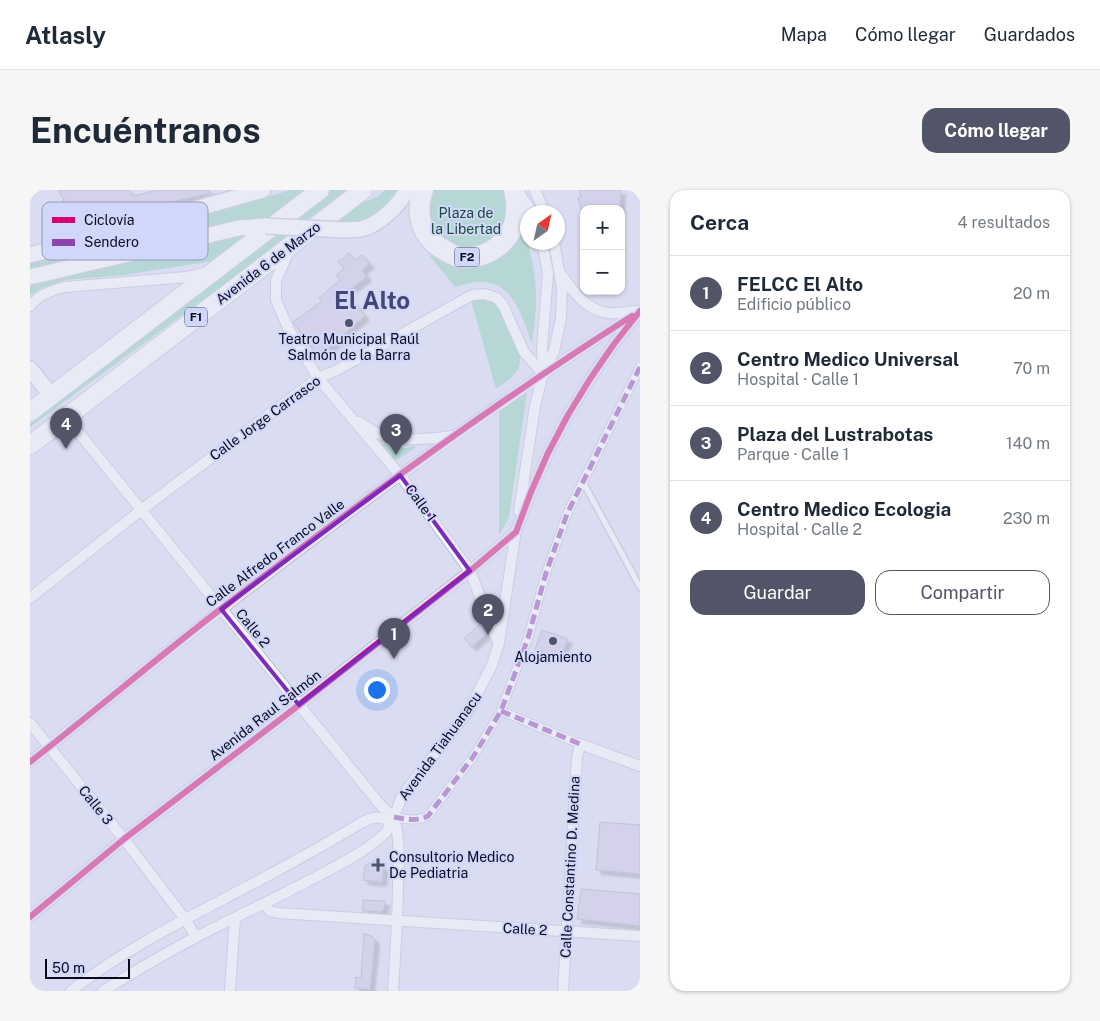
<!DOCTYPE html>
<html lang="es">
<head>
<meta charset="utf-8">
<style>
  :root { --surface:#fff; --page:#f6f6f7; --text:#1f2937; --muted:#747a83; --line:#e0e1e3; --accent:#525467 }
  body { margin:0; font-family:"Public Sans",sans-serif; background:var(--page); color:var(--text) }
  .controls { position:absolute; right:15px; top:15px; display:grid; overflow:hidden; border-radius:10px; box-shadow:0 1px 4px #0004 }
  .controls button { width:45px; height:45px; display:grid; place-items:center; padding:0; border:0; border-bottom:1px solid var(--line); background:var(--surface); color:var(--text); font:25px sans-serif }
  .compass { position:absolute; left:490px; top:15px; width:45px; height:45px; border-radius:50%; background:var(--surface); box-shadow:0 1px 4px #0004; rotate:34deg }
  .scale { position:absolute; left:15px; bottom:12px; width:85px; box-sizing:border-box; padding-left:5px; border:2px solid #090a1d; border-top:0; font-size:14px; line-height:18px; white-space:nowrap; color:#090a1d; -webkit-text-stroke:4px #d1d7fa; paint-order:stroke }
  .you { position:absolute; left:346px; top:499px; width:18px; height:18px; margin:-12px; border:4px solid #fff; border-radius:50%; background:#1a73e8; box-shadow:0 0 0 8px #1a73e833 }
  .badge { display:grid; place-items:center; width:32px; height:32px; border-radius:50%; background:var(--accent); color:#fff; font-size:16px; font-weight:700 }
  .pin { position:absolute; translate:-50% -41px; filter:drop-shadow(0 1px 2px #0008) }
  .pin::after { content:''; position:absolute; top:26px; width:18px; height:15px; background:inherit; clip-path:polygon(0 0,100% 0,50% 100%) }
  .list { margin:0; padding:0; list-style:none }
  h2 { display:flex; justify-content:space-between; align-items:center; height:65px; margin:0; padding:0 20px; font-size:21px }
  h2 small { font-size:16px; font-weight:400; color:var(--muted) }
  .list li { display:grid; grid-template-columns:32px 1fr auto; gap:15px; align-items:center; box-sizing:border-box; height:75px; padding:0 20px; border-top:1px solid var(--line) }
  .list b { display:block; font-size:19px; white-space:nowrap }
  .list p { margin:0; font-size:16px; white-space:nowrap; color:var(--muted) }
  .list em { font-size:16px; font-style:normal; color:var(--muted) }
  .actions { display:flex; gap:10px; padding:15px 20px }
  .actions a { flex:1; padding:11px 0; border:1px solid var(--accent); border-radius:15px; text-align:center; font-size:18px; color:var(--accent) }
  .actions .main { background:var(--accent); color:#fff }
  .map { position:relative; flex:none; width:610px; height:801px; overflow:hidden; border-radius:15px }
  header { display:flex; align-items:center; gap:30px; box-sizing:border-box; height:70px; padding:0 25px; background:var(--surface); border-bottom:1px solid var(--line) }
  header strong { font-size:24px }
  nav { display:flex; gap:28px; margin-inline-start:auto; font-size:18px }
  .intro { display:flex; align-items:center; justify-content:space-between; box-sizing:border-box; height:120px; padding:0 30px }
  h1 { margin:0; font-size:35px }
  .button { padding:12px 22px; border-radius:15px; background:var(--accent); color:#fff; font-size:18px; font-weight:700 }
  main { display:flex; gap:30px; padding:0 30px }
  aside { flex:1; background:var(--surface); border-radius:15px; box-shadow:0 1px 4px #0004 }
  .map>svg:first-child { display:block }
</style>
</head>
<body>
<header>
<strong>Atlasly</strong>
<nav><a>Mapa</a><a>Cómo llegar</a><a>Guardados</a></nav>
</header>
<div class="intro"><h1>Encuéntranos</h1><a class="button">Cómo llegar</a></div>
<main>
<div class="map">
<svg width="610" height="801" viewBox="0 0 610 801">
  <defs>
    <filter id="shadow"><feDropShadow dx="4.5" dy="4.5" stdDeviation="1" flood-color="#0004"/></filter>
  </defs>
  <rect width="100%" height="100%" fill="#daddf1"/>
  <g fill="#8cd0b9">
    <polygon points="261,0 283,0 243,30 207,33 0,78 0,74"/>
    <path d="M301,0H316L212,81L0,237V234C98,153 201,78 301,0Z"/>
    <path d="M355,0H370C344,30 339,32 300,33L322,17L347,7Z"/>
    <path d="M399,0H472C484,20 475,32 466,51L431,61L398,39Z"/>
    <path d="M491,23C497,49 505,76 506,103C507,120 504,136 502,153C487,112 477,79 425,97L398,64L417,74L449,76L467,66Z"/>
    <polygon points="229,42 184,71 93,85 36,90 12,98 0,105 0,95 176,49"/>
    <polygon points="456,106 470,114 491,165 489,178 479,190 466,199 440,107"/>
    <polygon points="497,202 479,328 469,345 469,218"/>
    <polygon points="347,253 374,258 387,256 364,272"/>
  </g>
  <g fill="#cbc5e2" stroke="#a4a2b4" filter="url(#shadow)">
    <polygon points="28,0 99,0 104,6 127,0 179,0 180,3 69,30 42,39 27,15 34,10"/>
    <polygon points="549,0 591,0 590,19 551,19 548,8 551,7"/>
    <polygon points="319,63 325,70 332,65 340,74 332,80 337,87 316,103 335,126 314,144 316,145 288,166 263,132 292,111 289,108 310,90 306,85 314,79 308,72"/>
    <polygon points="453,432 457,443 442,457 434,448"/>
    <polygon points="512,440 538,449 530,467 505,459"/>
    <polygon points="570,632 610,635 610,684 566,680"/>
    <polygon points="345,670 354,677 352,692 333,690 335,676"/>
    <polygon points="551,699 610,704 610,736 547,729"/>
    <polygon points="333,710 355,711 354,718 351,722 333,721"/>
    <polygon points="334,743 343,747 345,751 340,800 325,798 326,787 331,788"/>
  </g>
  <g fill="none" stroke-linecap="round" stroke-linejoin="round">
    <g stroke="#b8bbcf" stroke-width="8">
      <polyline id="service" points="553,292 610,397"/>
    </g>
    <g stroke="#b8bbcf" stroke-width="10">
      <g id="pedestrian">
        <polyline points="471,521 550,554"/>
        <path d="M364,627C377,629 386,632 398,626L443,567L471,521L498,448L516,383L537,324L610,177"/>
      </g>
    </g>
    <g stroke="#b8bbcf" stroke-width="12">
      <g id="minor">
        <polyline points="505,0 514,22"/>
        <polyline points="489,3 502,22"/>
        <polyline points="259,61 246,90 246,110 259,140 288,188 370,285 440,381 468,452"/>
        <path d="M532,85C542,101 558,122 579,123C588,124 598,121 607,121"/>
        <path d="M0,116C8,105 22,100 35,97L157,87L175,83"/>
        <polyline points="513,183 524,161 531,128 532,99 524,52"/>
        <polyline points="36,227 352,617 364,627"/>
        <path d="M329,232C336,236 342,241 349,244C367,252 404,249 423,246"/>
        <polyline points="489,321 505,216 513,184 512,157 518,83 512,52"/>
        <polyline points="0,408 111,320 288,188 307,180 442,105 455,104 467,108 473,115 494,162 513,184"/>
        <polyline points="0,533 94,649 155,729 166,747"/>
        <path d="M0,572C64,521 127,468 192,419C325,316 461,216 603,125"/>
        <polyline points="358,630 364,627 372,606 439,520 462,475 469,453 486,340"/>
        <polyline points="234,714 240,721 248,723 610,746"/>
        <polyline points="0,727 94,649 269,515 440,381 486,342 501,302 518,263 538,225 560,189 584,154 610,121"/>
        <path d="M41,801C97,757 162,726 224,693C260,674 296,654 331,633C341,628 347,625 358,630"/>
        <path d="M73,801C116,774 160,749 206,727C238,712 269,696 301,679C319,669 339,659 354,644C359,640 359,636 358,630"/>
        <polyline points="200,801 205,728"/>
        <path d="M363,801C365,765 368,729 368,692C369,670 370,649 364,627"/>
        <polyline points="533,801 547,568 550,554 610,576"/>
      </g>
    </g>
    <g stroke="#b8bbcf" stroke-width="18">
      <g id="secondary">
        <path d="M315,40C320,39 326,40 331,39C349,35 369,15 377,0"/>
        <polyline points="0,65 233,0"/>
        <polyline points="0,87 209,38 236,36"/>
        <polyline points="0,179 21,205"/>
      </g>
    </g>
    <g stroke="#b8bbcf" stroke-width="20">
      <g id="trunk">
        <polyline points="0,222 290,0"/>
        <polyline points="0,255 333,0"/>
      </g>
    </g>
    <g stroke="#b8bbcf" stroke-width="22">
      <path id="motorway" d="M393,0C384,25 392,49 416,61C420,63 425,67 430,67C459,70 486,50 486,19C487,13 485,6 484,0"/>
    </g>
    <use href="#service" stroke="#f9fafd" stroke-width="5"/>
    <use href="#pedestrian" stroke="#f9fafd" stroke-width="8"/>
    <use href="#minor" stroke="#f9fafd" stroke-width="10"/>
    <use href="#secondary" stroke="#f9fafd" stroke-width="15"/>
    <use href="#trunk" stroke="#f9fafd" stroke-width="18"/>
    <use href="#motorway" stroke="#f9fafd" stroke-width="20"/>
    <g stroke="#b8bbcf" stroke-width="18" stroke-linecap="butt">
      <polyline id="secondary-bridge" points="236,36 315,40"/>
    </g>
    <use href="#secondary-bridge" stroke="#f9fafd" stroke-width="15"/>
    <g stroke="#8e44ad" stroke-width="5" stroke-dasharray="10 5" stroke-linecap="butt">
      <polyline points="471,521 550,554"/>
      <path d="M364,627C377,629 386,632 398,626L443,567L471,521L498,448L516,383L537,324L610,177"/>
    </g>
    <g stroke="#d1d7fa" stroke-width="9">
      <g id="cycleway">
        <path d="M0,572C65,521 127,468 192,418C325,316 460,216 602,126"/>
        <polyline points="0,727 94,649 269,515 440,381 486,342 501,302 518,263 538,225 560,189 584,154 610,121"/>
      </g>
    </g>
    <use href="#cycleway" stroke="#d6006c" stroke-width="6"/>
  </g>
  <path d="M0 0H610V801H0ZM370,285L440,381L269,515L191,419Z" fill="#daddf1" fill-opacity=".55" fill-rule="evenodd"/>
  <path fill="none" stroke="#7b2cbf" stroke-width="4" stroke-linejoin="round" d="M370,285L440,381L269,515L191,419Z"/>
  <g fill="#525467" stroke="#d1d7fa" stroke-width="2">
    <circle cx="319" cy="133" r="5"/>
    <circle cx="523" cy="451" r="5"/>
    <path d="M345.5 667.5h5v5h5v5h-5v5h-5v-5h-5v-5h5z"/>
  </g>
  <g text-anchor="middle" stroke-width="4" stroke-linejoin="round" paint-order="stroke">
    <g fill="#d1d7fa" stroke="#45485f" stroke-width="1">
      <rect x="424.5" y="57.5" width="25" height="19" rx="4"/>
      <rect x="155" y="117.5" width="22" height="19" rx="4"/>
    </g>
    <g font-size="12" font-weight="bold" fill="#090a1d">
      <text x="437" y="71">F2</text>
      <text x="166" y="131">F1</text>
    </g>
    <g font-size="14" fill="#184c33" stroke="#d1d7fa">
      <text x="436" y="28">Plaza de<tspan x="436" dy="16">la Libertad</tspan></text>
    </g>
    <g font-size="14" fill="#090a1d" stroke="#d1d7fa">
      <text transform="translate(238 73) rotate(-37)" y="5">Avenida 6 de Marzo</text>
      <text transform="translate(235 228) rotate(-36)" y="5">Calle Jorge Carrasco</text>
      <text transform="translate(391 313) rotate(54)" y="5">Calle 1</text>
      <text transform="translate(245 363) rotate(-37)" y="5">Calle Alfredo Franco Valle</text>
      <text transform="translate(223 438) rotate(51)" y="5">Calle 2</text>
      <text transform="translate(235 525) rotate(-38)" y="5">Avenida Raul Salmón</text>
      <text transform="translate(410 556) rotate(-54)" y="5">Avenida Tiahuanacu</text>
      <text transform="translate(66 615) rotate(51)" y="5">Calle 3</text>
      <text transform="translate(540 677) rotate(-87)" y="5">Calle Constantino D. Medina</text>
      <text transform="translate(495 739) rotate(3)" y="5">Calle 2</text>
    </g>
    <g font-size="14" fill="#090a1d" stroke="#d1d7fa">
      <text x="319" y="154">Teatro Municipal Raúl<tspan x="319" dy="16">Salmón de la Barra</tspan></text>
      <text x="523" y="472">Alojamiento</text>
      <text x="359" y="672" text-anchor="start">Consultorio Medico<tspan x="359" dy="16">De Pediatria</tspan></text>
    </g>
    <g font-size="24" font-weight="bold" fill="#434778" stroke="#d1d7fa">
      <text x="342" y="119">El Alto</text>
    </g>
  </g>
  <rect x="12" y="12" width="166" height="58" rx="8" fill="#d1d7fa" stroke="#959ab8" stroke-width="1"/>
  <rect x="22" y="27" width="23" height="6" fill="#d6006c"/>
  <rect x="22" y="49" width="23" height="7" fill="#8e44ad"/>
  <g font-size="14" fill="#090a1d">
    <text x="54" y="35">Ciclovía</text>
    <text x="54" y="57">Sendero</text>
  </g>
</svg>
<div class="controls">
<button>+</button>
<button>−</button>
</div>
<svg class="compass" viewBox="-18 -18 36 36"><path d="M0-13l5 13h-10z" fill="#e53935"/><path d="M0 13l5-13h-10z" fill="#747a83"/></svg>
<div class="scale">50 m</div>
<div class="you"></div>
<div class="pin badge" style="left:364px;top:469px">1</div>
<div class="pin badge" style="left:458px;top:445px">2</div>
<div class="pin badge" style="left:366px;top:265px">3</div>
<div class="pin badge" style="left:36px;top:259px">4</div>
</div>
<aside>
<h2>Cerca<small>4 resultados</small></h2>
<ul class="list">
<li><span class="badge">1</span><div><b>FELCC El Alto</b><p>Edificio público</p></div><em>20 m</em></li>
<li><span class="badge">2</span><div><b>Centro Medico Universal</b><p>Hospital · Calle 1</p></div><em>70 m</em></li>
<li><span class="badge">3</span><div><b>Plaza del Lustrabotas</b><p>Parque · Calle 1</p></div><em>140 m</em></li>
<li><span class="badge">4</span><div><b>Centro Medico Ecologia</b><p>Hospital · Calle 2</p></div><em>230 m</em></li>
</ul>
<div class="actions"><a class="main">Guardar</a><a>Compartir</a></div>
</aside>
</main>
</body>
</html>
